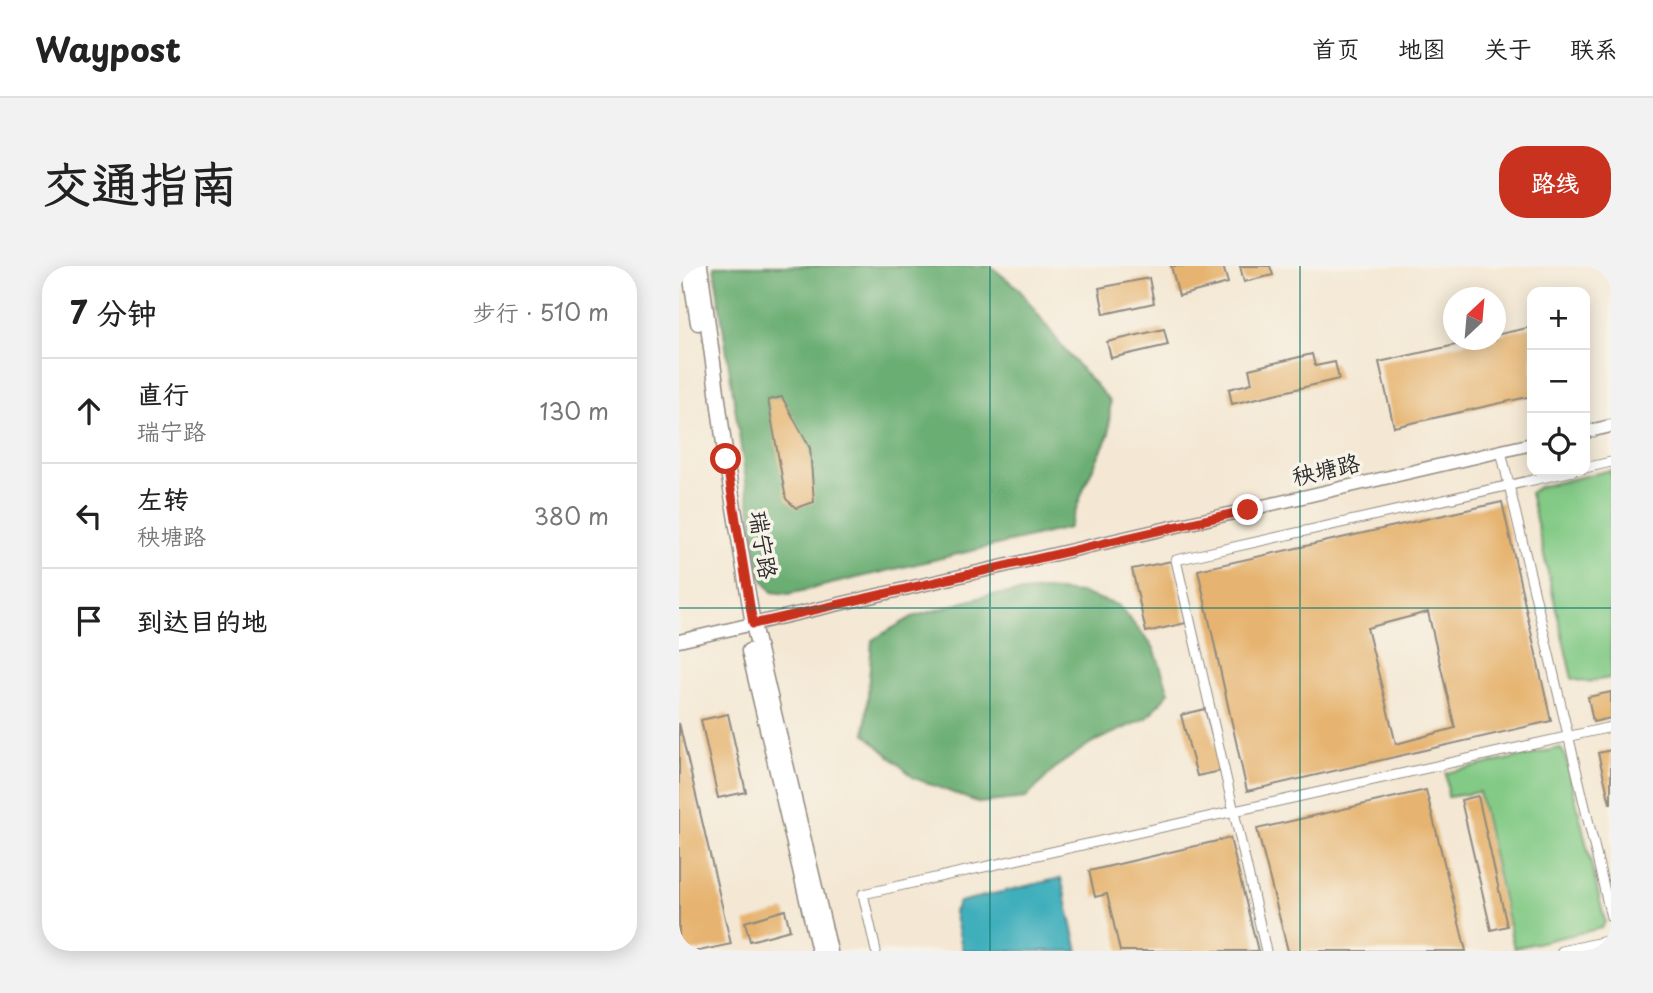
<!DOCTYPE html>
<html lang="zh">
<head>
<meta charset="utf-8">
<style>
  :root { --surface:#fff; --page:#f2f2f2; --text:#222; --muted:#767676; --line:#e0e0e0; --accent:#c8321e }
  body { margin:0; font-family:"Playpen Sans","LXGW WenKai TC",sans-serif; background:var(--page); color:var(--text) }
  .controls { position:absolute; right:21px; top:21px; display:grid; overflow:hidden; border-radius:14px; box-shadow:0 4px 18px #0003 }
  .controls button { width:63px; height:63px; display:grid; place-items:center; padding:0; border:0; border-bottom:2px solid var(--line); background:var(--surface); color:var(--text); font:35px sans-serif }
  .compass { position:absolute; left:764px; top:21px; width:63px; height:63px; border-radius:50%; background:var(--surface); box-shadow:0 4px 18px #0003; rotate:26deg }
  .stop { position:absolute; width:21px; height:21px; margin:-16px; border:5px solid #c8321e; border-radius:50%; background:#fff }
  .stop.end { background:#c8321e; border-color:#fff; box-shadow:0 2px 7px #0008 }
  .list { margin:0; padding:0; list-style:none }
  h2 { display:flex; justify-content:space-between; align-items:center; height:91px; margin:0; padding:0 28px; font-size:30px }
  h2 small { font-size:23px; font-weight:400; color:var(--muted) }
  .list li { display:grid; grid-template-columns:46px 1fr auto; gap:21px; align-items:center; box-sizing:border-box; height:105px; padding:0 28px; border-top:2px solid var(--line) }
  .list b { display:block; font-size:26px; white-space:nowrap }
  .list p { margin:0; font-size:23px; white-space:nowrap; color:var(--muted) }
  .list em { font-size:23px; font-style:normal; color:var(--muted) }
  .icon { flex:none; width:38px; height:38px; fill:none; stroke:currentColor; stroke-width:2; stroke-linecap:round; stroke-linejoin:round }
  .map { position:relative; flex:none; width:932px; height:685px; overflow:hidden; border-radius:28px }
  header { display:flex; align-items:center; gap:42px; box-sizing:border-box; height:98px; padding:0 35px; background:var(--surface); border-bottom:2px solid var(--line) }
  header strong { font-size:33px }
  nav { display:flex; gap:38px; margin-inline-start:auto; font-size:24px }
  .intro { display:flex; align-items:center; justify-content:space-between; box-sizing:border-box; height:168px; padding:0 42px }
  h1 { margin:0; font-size:49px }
  .button { padding:18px 32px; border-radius:28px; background:var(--accent); color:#fff; font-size:24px; font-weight:700 }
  main { display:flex; gap:42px; padding:0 42px }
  aside { flex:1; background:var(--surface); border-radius:28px; box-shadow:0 4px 18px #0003 }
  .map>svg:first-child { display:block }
</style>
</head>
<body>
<header>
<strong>Waypost</strong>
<nav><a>首页</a><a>地图</a><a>关于</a><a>联系</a></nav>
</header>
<div class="intro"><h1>交通指南</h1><a class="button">路线</a></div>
<main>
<aside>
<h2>7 分钟<small>步行 · 510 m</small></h2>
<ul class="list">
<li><svg class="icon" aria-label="ahead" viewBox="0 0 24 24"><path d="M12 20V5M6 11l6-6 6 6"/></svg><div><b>直行</b><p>瑞宁路</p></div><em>130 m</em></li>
<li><svg class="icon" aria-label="left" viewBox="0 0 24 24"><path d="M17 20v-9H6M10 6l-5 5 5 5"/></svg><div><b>左转</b><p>秧塘路</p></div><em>380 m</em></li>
<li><svg class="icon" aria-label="arrive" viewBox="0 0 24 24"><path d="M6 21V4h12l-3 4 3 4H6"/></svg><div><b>到达目的地</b></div></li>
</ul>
</aside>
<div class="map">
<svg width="932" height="685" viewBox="0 0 932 685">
  <rect width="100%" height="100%" fill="#f7f3e8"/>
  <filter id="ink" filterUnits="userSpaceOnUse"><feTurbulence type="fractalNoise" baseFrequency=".0143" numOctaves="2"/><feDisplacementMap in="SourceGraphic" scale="14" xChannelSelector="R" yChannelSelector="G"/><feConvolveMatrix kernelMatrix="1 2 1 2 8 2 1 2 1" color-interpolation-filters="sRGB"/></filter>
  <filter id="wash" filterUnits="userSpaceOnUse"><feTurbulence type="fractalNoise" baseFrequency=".00686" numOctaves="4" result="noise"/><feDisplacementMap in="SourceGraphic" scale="28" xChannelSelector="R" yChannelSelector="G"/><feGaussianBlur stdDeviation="1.57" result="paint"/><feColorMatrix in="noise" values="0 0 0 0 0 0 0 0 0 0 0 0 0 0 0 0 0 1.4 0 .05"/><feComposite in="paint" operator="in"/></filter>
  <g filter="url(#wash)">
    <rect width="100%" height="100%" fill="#f4e8d4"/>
    <g fill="#83ca86" stroke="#577a58" stroke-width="2">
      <polygon points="932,204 932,412 907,416 893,413 851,227 860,221"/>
      <polygon points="881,482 886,489 926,656 923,662 835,682 800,526 769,531 767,507"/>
    </g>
    <g fill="#6aae73" stroke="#4a6c4f" stroke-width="2">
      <polygon points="35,0 311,0 339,22 388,87 431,135 430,168 407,217 390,262 110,328 93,326 81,309"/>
      <polygon points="366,324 402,327 439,339 475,382 490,426 468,452 412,477 377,501 347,532 300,537 235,512 186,468 193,374 233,351 310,329"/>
    </g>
    <polygon fill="#40afbc" stroke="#366d74" stroke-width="2" points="382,612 399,685 284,685 275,646 280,636"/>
    <g id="blocks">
      <g fill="#e6b46f" fill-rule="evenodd">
        <polygon points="492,0 544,0 549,17 500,30"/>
        <polygon points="561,0 591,0 594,9 565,16"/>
        <polygon points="470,12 475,37 425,48 420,22"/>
        <polygon points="853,61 853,130 715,161 700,96 799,74 816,74 816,69"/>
        <polygon points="485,63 489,79 432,92 428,76"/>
        <polygon points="633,88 636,100 656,96 660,113 553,138 550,123 573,117 570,103"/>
        <polygon points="103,131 131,182 135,236 117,242 107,233 89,134"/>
        <path d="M823,236L872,455L568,525L519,304ZM749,346L776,462L717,478L688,362Z"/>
        <polygon points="493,295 507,357 467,366 453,303"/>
        <polygon points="932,426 932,452 914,456 909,431"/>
        <polygon points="526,443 542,505 518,510 502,449"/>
        <polygon points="49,448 67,526 39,532 22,454"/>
        <polygon points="0,457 52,678 20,685 0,685"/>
        <polygon points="932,484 932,537 931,537 919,487"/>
        <polygon points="747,524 787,685 609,685 578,563"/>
        <polygon points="799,530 828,660 812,664 782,534"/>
        <polygon points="551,572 579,685 441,685 428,628 416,631 410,605"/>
        <polygon points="106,644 111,664 71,675 66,656"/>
      </g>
    </g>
  </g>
  <g filter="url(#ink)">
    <use href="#blocks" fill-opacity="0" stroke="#908a80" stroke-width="2"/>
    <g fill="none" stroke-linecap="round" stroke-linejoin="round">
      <g stroke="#908a80" stroke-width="11">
        <g id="street">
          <polyline points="822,185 932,651"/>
          <polyline points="906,202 932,196"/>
          <polyline points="197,685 184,628 932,461"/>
          <polyline points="587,685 497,294 894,205"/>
          <polyline points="883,685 932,674"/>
        </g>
      </g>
      <g stroke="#908a80" stroke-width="15">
        <g id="secondary">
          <polyline points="906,166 932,160"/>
          <polyline points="0,375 853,178"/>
        </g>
      </g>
      <g stroke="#908a80" stroke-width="17">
        <g id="primary">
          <polyline points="10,0 19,57"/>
          <polyline points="21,0 47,193 74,358 151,685"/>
          <polyline points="70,385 140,685"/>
        </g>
      </g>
      <use href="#street" stroke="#fff" stroke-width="9"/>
      <use href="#secondary" stroke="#fff" stroke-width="12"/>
      <use href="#primary" stroke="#fff" stroke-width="14"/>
    </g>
  </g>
  <g fill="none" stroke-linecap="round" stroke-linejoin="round" filter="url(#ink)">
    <polyline stroke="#c8321e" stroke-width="9" points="47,193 74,358 569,244"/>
  </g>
  <path fill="none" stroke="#0f766e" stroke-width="2" stroke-opacity="0.55" d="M311,0V685M621,0V685M0,342H932"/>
  <g text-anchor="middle" stroke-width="7" stroke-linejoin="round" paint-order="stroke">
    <g font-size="23" fill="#2b2b2b" stroke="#f7f3e8">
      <text transform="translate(647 204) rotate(-13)" y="8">秧塘路</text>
      <text transform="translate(84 279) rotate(81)" y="8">瑞宁路</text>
    </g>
  </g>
</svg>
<div class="controls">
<button>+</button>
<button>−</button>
<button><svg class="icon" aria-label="locate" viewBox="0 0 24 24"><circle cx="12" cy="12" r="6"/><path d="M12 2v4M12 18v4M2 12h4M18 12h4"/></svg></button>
</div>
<svg class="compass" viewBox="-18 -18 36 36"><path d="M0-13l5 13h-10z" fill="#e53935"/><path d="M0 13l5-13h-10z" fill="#767676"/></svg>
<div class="stop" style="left:47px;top:193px"></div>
<div class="stop end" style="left:569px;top:244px"></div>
</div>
</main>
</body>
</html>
